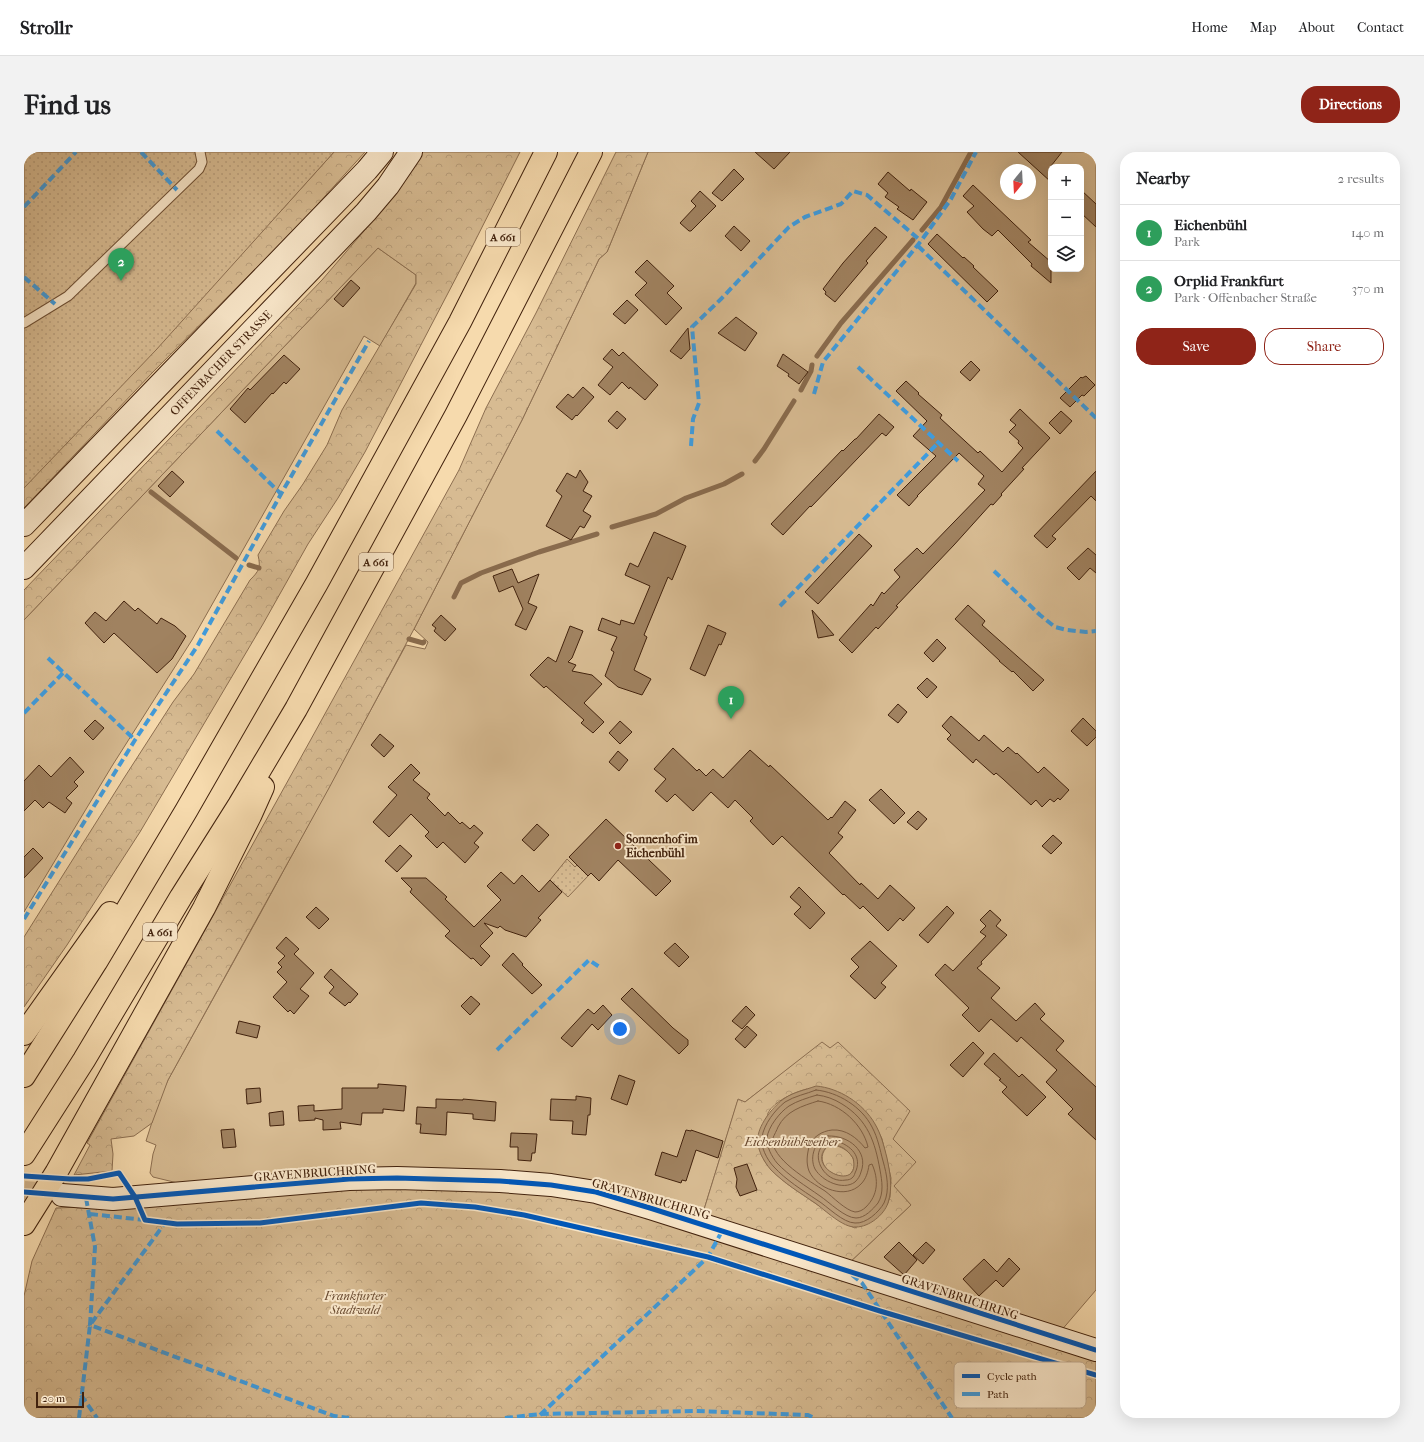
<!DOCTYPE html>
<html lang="en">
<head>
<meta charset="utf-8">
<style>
  :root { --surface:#fff; --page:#f2f2f2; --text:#202124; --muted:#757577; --line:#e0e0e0; --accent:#8f2418 }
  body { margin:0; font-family:"IM FELL French Canon",serif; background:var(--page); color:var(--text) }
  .controls { position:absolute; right:12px; top:12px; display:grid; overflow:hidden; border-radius:8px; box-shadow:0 4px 16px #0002 }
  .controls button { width:36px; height:36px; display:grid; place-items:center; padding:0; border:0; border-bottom:1px solid var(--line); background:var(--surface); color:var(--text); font:20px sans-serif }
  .compass { position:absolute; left:976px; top:12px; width:36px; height:36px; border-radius:50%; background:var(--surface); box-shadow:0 4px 16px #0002; rotate:198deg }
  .scale { position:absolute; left:12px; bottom:10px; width:48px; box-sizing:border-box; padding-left:4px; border:2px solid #42220d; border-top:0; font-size:11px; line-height:14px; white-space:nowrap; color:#42220d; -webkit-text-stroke:3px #f9e7ca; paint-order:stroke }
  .you { position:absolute; left:596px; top:877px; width:14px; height:14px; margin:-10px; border:3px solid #fff; border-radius:50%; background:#1a73e8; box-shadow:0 0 0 6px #1a73e833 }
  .badge { display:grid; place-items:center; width:26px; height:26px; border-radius:50%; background:var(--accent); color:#fff; font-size:13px; font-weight:700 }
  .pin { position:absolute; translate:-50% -33px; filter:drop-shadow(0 1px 2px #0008) }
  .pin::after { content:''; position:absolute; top:21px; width:14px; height:12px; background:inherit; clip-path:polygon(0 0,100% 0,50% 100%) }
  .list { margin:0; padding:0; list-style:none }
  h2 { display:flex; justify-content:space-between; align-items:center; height:52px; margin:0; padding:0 16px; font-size:17px }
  h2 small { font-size:13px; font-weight:400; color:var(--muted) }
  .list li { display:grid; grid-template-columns:26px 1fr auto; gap:12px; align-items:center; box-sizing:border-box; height:56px; padding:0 16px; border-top:1px solid var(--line) }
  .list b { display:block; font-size:15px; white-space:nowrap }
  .list p { margin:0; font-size:13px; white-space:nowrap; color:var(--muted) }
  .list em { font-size:13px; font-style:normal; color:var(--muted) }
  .actions { display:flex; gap:8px; padding:12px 16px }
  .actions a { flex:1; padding:9px 0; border:1px solid var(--accent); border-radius:16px; text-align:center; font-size:14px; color:var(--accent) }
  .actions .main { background:var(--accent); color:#fff }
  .icon { flex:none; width:22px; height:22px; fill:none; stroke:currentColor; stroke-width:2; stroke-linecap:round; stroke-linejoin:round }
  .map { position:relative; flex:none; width:1072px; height:1266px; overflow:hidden; border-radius:16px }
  header { display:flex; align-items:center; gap:24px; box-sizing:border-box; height:56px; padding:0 20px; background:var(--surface); border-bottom:1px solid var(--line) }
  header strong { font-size:19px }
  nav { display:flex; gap:22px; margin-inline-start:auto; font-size:14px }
  .intro { display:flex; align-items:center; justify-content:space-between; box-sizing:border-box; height:96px; padding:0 24px }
  h1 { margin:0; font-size:28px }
  .button { padding:10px 18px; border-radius:16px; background:var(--accent); color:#fff; font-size:14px; font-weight:700 }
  main { display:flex; gap:24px; padding:0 24px }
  aside { flex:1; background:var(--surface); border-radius:16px; box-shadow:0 4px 16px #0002 }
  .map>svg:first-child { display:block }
</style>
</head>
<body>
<header>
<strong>Strollr</strong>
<nav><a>Home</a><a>Map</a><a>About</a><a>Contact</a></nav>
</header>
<div class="intro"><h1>Find us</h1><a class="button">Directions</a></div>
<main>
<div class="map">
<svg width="1072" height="1266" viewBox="0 0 1072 1266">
  <defs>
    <pattern id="forest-crowns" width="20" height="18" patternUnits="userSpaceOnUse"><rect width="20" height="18" fill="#d7bb92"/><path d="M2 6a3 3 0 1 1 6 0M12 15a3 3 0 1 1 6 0" fill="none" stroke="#baa07d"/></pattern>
    <pattern id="park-dots" width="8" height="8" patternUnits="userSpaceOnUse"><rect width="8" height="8" fill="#d7bb92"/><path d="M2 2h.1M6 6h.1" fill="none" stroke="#baa07d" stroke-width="1.8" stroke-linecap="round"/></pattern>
  </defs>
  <rect width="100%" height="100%" fill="#f6daad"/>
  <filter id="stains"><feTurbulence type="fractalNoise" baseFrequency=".005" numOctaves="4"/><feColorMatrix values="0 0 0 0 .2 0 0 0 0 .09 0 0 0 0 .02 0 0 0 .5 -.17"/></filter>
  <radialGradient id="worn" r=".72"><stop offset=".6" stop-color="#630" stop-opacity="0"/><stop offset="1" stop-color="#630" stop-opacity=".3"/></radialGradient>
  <g fill="#d7bb92" stroke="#8c6e50" fill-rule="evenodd">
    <path d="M624,0H1072V1138L1036,1180L825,1111L887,1053L869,1034V987L806,896L798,891L721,950L714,948L678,1064L162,1033L129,1025L126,1021L129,1002L132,993L122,989L135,948L144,928L236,762L382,493L401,497L404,490L390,477L498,268L575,107L583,100ZM1027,15H1057V117H1027ZM982,18H1006V42H982Z"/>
    <polygon points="354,96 392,123 392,131 356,194 340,184 168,488 88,614 0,760 0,468"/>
  </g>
  <g fill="url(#forest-crowns)" stroke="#8c6e50" fill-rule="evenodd">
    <polygon points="310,0 341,0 273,75 128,221 0,356 0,285 255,61"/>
    <path d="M398,0H496L446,99L341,300L314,346L284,392L239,472L116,680L43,793L0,855V785L100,626L149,550L170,522L226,428C235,419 237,416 234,403L260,359L279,332L303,293L318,258L392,132V123L354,96L0,468V438L298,128L358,58Z"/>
    <polygon points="592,0 624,0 583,100 575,107 498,268 390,477 305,636 144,928 128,971 110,984 87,987 89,1002 88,1019 50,1023 66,993 63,991 286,589 435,318 462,256 512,161"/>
    <path d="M798,890L806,896L814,890L886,959L869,987L892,1010L870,1034L887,1053L825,1111L678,1064L714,947L721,950ZM783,937L851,973L858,987L867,1026L866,1045L863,1053L831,1076C816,1070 804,1060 791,1051C773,1038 752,1027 740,1008C740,999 742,967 744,961C750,949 771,940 783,937Z"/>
    <path d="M805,993C821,992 841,1010 824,1024C806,1028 788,1007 805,993Z"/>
    <polygon points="323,1034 549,1042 1072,1203 1072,1266 0,1266 0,1144 8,1109 32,1056 133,1052"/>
  </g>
  <g fill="url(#park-dots)" stroke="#8c6e50">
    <polygon points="0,0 310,0 132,198 0,336"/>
    <polygon points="543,707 551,715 553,713 564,724 544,745 526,728"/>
  </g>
  <path fill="#b99b77" stroke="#896b4d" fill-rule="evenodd" d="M792,934C815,936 839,951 851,972C857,982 860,994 863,1006C866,1021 869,1035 864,1051C860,1063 845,1075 832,1075C819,1076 801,1058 791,1051C776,1041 760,1031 747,1018C740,1010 732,996 734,985C735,972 750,953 761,946C770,940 781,938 792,934ZM805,993C816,992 823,997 829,1006C838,1043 777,1015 805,993Z"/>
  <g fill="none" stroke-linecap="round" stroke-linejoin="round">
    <g stroke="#7e5e42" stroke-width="1">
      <path d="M792,938C814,940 838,955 848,975C854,986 856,998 859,1009C863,1023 866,1038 860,1051C855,1060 842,1072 831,1071C819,1071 803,1054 793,1048C778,1038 762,1028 750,1015C743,1008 736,994 738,985C740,972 751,958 761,950C771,944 782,942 792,938Z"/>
      <path d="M793,943C802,944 810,947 818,952C844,968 851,990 856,1018C858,1029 860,1041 854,1051C849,1057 841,1066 832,1066C821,1066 805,1050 796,1044C782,1034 765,1024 753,1011C748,1005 742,994 743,986C744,975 756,960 765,954C773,949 783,946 793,943Z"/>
      <path d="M794,949C817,952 839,973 844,995L841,996C833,986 822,977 808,978C798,979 788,985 785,995C783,1003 782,1011 785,1019C793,1037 822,1048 837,1032C842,1027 844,1020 845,1013L848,1012C855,1028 854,1043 842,1055C839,1058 835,1060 831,1060C821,1058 809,1045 801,1039C787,1030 745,1006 749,986C750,983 753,978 754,975C762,959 778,954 794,949Z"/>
      <path d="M804,984C824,983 845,999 837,1020C836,1024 834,1027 831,1030C819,1039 798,1029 791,1017C785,1005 791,988 804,984Z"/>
      <path d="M812,989C827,993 839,1005 831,1021C830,1025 827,1028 822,1028C796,1033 780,990 812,989Z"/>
    </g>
    <g stroke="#896b4d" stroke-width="5">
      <polyline points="898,78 917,55 947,0"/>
      <polyline points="793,204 817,171 889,88"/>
      <polyline points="777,238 787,219 788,213"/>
      <polyline points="731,309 740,297 770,249"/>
      <polyline points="127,340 212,406"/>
      <polyline points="588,375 632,362 662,346 700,332 718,322"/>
      <polyline points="225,413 235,416"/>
      <polyline points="430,445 437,431 457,421 515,400 573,382"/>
      <polyline points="385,487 399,491 400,490"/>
    </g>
  </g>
  <g fill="#a08260" stroke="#42220d">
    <polygon points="731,0 766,0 750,17"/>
    <polygon points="994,0 1038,0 1027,14 1027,30"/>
    <polygon points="710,17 720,27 698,49 688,41"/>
    <polygon points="864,20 886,39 887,37 903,50 889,68 873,57 875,55 861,45 864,41 854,32"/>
    <polygon points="949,33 1007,88 1004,90 1027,110 1027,131 1007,114 1008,112 974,78 968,84 959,77 943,60 950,54 939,44"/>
    <polygon points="1057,38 1072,52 1072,75 1057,61"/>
    <polygon points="676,39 692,54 667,79 665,79 656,71 672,54 667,49"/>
    <polygon points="710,74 726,89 717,99 701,84"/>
    <polygon points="851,75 863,85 842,109 844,111 811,150 801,142 802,140 799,137 819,111"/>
    <polygon points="913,82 939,106 940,105 950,114 949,115 974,139 963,150 904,92"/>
    <polygon points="623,108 650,134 643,141 658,156 642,173 611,143 623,131 611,120"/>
    <polygon points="327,128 336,136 319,155 310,147"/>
    <polygon points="603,148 614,158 601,172 589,162"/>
    <polygon points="712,165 733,181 721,199 694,181"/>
    <polygon points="664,176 666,197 657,207 646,199"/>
    <polygon points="588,197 595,204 599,200 634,233 621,248 606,235 605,237 598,230 586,243 574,233 589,215 579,207"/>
    <polygon points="759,202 784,220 775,232 764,224 765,222 753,214"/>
    <polygon points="260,203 276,217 262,232 260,230 249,242 248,241 221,271 206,257 224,236 226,238"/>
    <polygon points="947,209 956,218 946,229 936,220"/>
    <polygon points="1062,224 1071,233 1060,244 1058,243 1046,255 1036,246 1057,225 1058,226"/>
    <polygon points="882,229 895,241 894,242 918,263 916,266 954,301 956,299 978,320 999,296 994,291 995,289 985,280 992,273 986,268 996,257 1026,286 998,316 1000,317 977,342 978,343 969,353 967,352 930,393 872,454 874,455 854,477 852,475 828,501 815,488 847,452 849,454 858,440 860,442 876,425 870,418 893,396 899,402 961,338 954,332 960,324 935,301 893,344 894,344 885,354 873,343 912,304 889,284 903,269 872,239"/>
    <polygon points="559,235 570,245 553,264 552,263 548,268 532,255 544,242 549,246"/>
    <polygon points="593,259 602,267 593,277 584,269"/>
    <polygon points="1037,259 1048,269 1036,282 1025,271"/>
    <polygon points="855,262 870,275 862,284 858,281 787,355 786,354 759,383 747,372 818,298 819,299 831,287 832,287"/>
    <polygon points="556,318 564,330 559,339 568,344 559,359 567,364 560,376 556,374 547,388 522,374 538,344 532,339 543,321 552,326"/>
    <polygon points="148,319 160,330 146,345 134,334"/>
    <polygon points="1072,319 1072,349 1067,344 1028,384 1032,387 1023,396 1010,384"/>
    <polygon points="630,380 662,394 648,428 644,425 620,483 623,485 610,518 627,527 618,543 594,535 581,524 590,500 587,498 593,485 574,478 578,466 596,473 597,468 610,472 626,434 601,423 606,411 614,415"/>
    <polygon points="835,382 848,394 794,452 781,440"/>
    <polygon points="1064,396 1072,403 1072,421 1066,416 1055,428 1043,416"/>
    <polygon points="488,417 494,431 515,422 504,451 513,455 502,478 491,473 499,457 489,434 475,440 469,424"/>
    <polygon points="100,449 111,459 114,456 133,472 137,466 151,474 162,484 148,507 133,521 90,481 80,491 61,471 71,460 82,469"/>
    <polygon points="944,453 961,469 958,473 1020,528 1009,539 989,519 988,520 975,509 976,509 931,467"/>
    <polygon points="788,458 810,483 794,486"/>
    <polygon points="417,463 432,477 421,489 410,479 412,476 408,473"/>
    <polygon points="684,473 702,481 697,493 695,492 681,524 666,517"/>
    <polygon points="546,474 559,479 548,506 544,510 552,513 548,519 568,523 578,532 560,551 580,570 569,581 557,571 560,568 522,534 520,536 506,523 524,505 532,510"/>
    <polygon points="913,487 922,496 909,510 900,501"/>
    <polygon points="903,526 913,535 903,546 893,536"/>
    <polygon points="874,552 883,560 874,571 864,563"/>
    <polygon points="927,564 955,589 960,583 979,600 984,595 992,602 993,601 1014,621 1020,615 1045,638 1036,648 1034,646 1030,650 1026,647 1018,655 1012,648 1007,653 979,627 972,621 970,623 952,607 949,611 923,587 927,583 918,574"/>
    <polygon points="1059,566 1072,579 1072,585 1063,594 1047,579"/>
    <polygon points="71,568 80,576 69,588 60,579"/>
    <polygon points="596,569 608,580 596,592 585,581"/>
    <polygon points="356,582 370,594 360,605 347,593"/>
    <polygon points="649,596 673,619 675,617 682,624 689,617 699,626 726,598 745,615 746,613 804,668 807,665 808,666 821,649 832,658 814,681 819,685 805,701 836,733 837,731 854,747 866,733 891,756 879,769 876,766 864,779 839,754 836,757 820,742 819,743 758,684 749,693 726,669 729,666 711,648 704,656 687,640 669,659 651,642 643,650 631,639 642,627 630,617"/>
    <polygon points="594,599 604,608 595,619 585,610"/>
    <polygon points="46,605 60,620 50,630 54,634 42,646 48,651 41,661 25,650 19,656 11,648 0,659 0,629 15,613 27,625"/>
    <polygon points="387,612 396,621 389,628 406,642 403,646 421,664 424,660 436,672 438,670 446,677 450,673 459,681 450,691 455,695 441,711 419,690 413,696 401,684 405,680 387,662 365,685 349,670 373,643 364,635"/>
    <polygon points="857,637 881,661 870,672 845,648"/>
    <polygon points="894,659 903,667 893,678 883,670"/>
    <polygon points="582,667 647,729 632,744 594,708 575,729 567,721 564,724 545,705"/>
    <polygon points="513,672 525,683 510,699 498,688"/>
    <polygon points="1029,683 1038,691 1027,702 1018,694"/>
    <polygon points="376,693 388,704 373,720 361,709"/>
    <polygon points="9,696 19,706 0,726 0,705"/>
    <polygon points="477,720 490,732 498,723 515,740 526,728 538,740 514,766 517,768 502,785 481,778 476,774 474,776 460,771 469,781 456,794 466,804 457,814 449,806 447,807 421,784 426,779 386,740 388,737 377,726 402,726 423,745 421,747 450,775 477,748 463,734"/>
    <polygon points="775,735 801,761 786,777 770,762 777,755 766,745"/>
    <polygon points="923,754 930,761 904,791 895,783"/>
    <polygon points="292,755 305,767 295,777 282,765"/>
    <polygon points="966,758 977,768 972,774 983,783 957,810 958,812 953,816 976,836 967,846 992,869 1011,851 1021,862 1016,867 1040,889 1032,898 1072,935 1072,988 1044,962 1049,957 1022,930 1033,918 997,885 993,890 967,867 955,880 938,863 945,856 911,823 921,812 929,819 962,784 956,780 962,774 956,768"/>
    <polygon points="262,785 275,797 270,802 290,821 276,837 285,844 270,862 266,858 264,860 249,845 263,830 253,820 258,815 254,811 261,804 252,796"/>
    <polygon points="846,789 873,814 857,831 862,835 851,847 826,824 835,815 827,807"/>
    <polygon points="651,791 665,805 655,815 640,801"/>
    <polygon points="489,801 499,812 498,813 518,833 508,842 478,813"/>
    <polygon points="307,817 334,842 326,851 325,850 321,854 305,841 310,835 300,825"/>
    <polygon points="608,836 649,876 664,888 664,893 655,902 597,847"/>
    <polygon points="447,844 456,852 446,863 437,854"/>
    <polygon points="579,853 588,863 574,878 568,872 548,895 537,886 564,857 570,862"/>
    <polygon points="722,854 731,863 718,877 708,869"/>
    <polygon points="215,869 236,874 233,886 212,881"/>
    <polygon points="723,874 733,883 721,896 711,887"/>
    <polygon points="949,890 960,901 939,925 926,913"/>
    <polygon points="970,901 995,925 998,922 1022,945 1003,964 978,940 983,935 975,928 977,927 960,912"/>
    <polygon points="595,923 611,929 603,953 587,947"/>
    <polygon points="354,932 382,934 380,959 359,957 359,961 338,961 337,973 316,970 317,977 299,978 299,968 291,966 291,968 275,969 274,954 290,953 290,959 318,957 318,936 354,936"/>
    <polygon points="236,936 237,950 223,952 222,937"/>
    <polygon points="552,944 567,946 566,963 564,963 562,983 548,982 549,969 526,968 527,947 552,948"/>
    <polygon points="412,947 439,948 439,947 472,950 471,969 449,967 449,962 423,960 422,983 396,981 397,972 392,972 393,955 412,956"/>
    <polygon points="259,959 260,973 246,974 245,961"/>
    <polygon points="210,977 212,995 199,996 197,978"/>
    <polygon points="662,978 667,979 667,978 699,989 694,1006 672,998 662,1029 658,1028 657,1031 631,1023 638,1000 653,1005"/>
    <polygon points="487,981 513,982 511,1001 508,1001 507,1009 494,1008 494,995 486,995"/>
    <polygon points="723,1012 733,1038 716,1044 712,1035 713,1027 710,1016"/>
    <polygon points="875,1090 893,1108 880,1123 860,1105"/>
    <polygon points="902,1090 911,1098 899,1112 889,1103"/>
    <polygon points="985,1106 996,1117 979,1135 972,1128 955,1144 939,1127 960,1107 973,1120"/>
  </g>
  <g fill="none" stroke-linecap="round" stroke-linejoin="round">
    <polyline stroke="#d2b58d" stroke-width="22" stroke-dasharray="22 11" stroke-linecap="butt" points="0,1040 37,1043"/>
    <g stroke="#6f5035" stroke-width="11">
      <polyline id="lane" points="0,171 44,144 175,17 178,10 176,0"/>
    </g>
    <g stroke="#42220d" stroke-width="24">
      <g id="secondary">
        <polyline points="0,373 343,18 358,0"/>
        <polyline points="0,416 342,60 364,34 387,0"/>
        <polyline points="38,1043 89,1047 325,1027 373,1026 476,1029 527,1033 572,1040 626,1056 1072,1198"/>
      </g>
    </g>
    <g stroke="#42220d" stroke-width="24">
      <g id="highway">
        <polyline points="0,882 86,761"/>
        <polyline points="0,924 72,810 162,659 293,431 436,170 522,0"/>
        <polyline points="0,1002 60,908 157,745 215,653 272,557 432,263 567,0"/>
        <polyline points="0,1072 32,1021 180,756 226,664 239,635"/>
      </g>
    </g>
    <use href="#lane" stroke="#f9e7ca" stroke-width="9"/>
    <use href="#secondary" stroke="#f9e7ca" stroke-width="22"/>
    <use href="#highway" stroke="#f6daad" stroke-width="22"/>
    <g stroke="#3f9cde" stroke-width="4" stroke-dasharray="8 4" stroke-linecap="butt">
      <polyline points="117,0 153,38"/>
      <polyline points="0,55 52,0"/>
      <polyline points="894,94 1072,266"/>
      <polyline points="0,125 31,152"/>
      <polyline points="834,215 934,309"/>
      <polyline points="790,242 799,210 897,89 927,47 952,0"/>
      <polyline points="193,279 257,342"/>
      <polyline points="667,294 669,267 675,251 668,175 698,146 765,75 781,65 817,52 829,39 843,43 897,89"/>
      <polyline points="970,419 1016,463 1031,475 1043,478 1062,480 1072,479"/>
      <polyline points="756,454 914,291"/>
      <polyline points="24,506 111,588"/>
      <polyline points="0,561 39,521"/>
      <polyline points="0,767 111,588 174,493 257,342 345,189"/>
      <polyline points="473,898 565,808 577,816"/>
      <polyline points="62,1046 71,1095 66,1173 310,1264 325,1266"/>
      <polyline points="66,1062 121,1068"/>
      <polyline points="828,1123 838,1131 928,1266"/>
      <polyline points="57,1243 73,1266"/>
      <polyline points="516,1263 684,1105 698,1079"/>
      <polyline points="55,1266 66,1173 141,1071"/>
      <polyline points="481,1266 517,1262 672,1259 784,1263 790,1266"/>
    </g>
    <g stroke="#f9e7ca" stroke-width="8">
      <g id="cycleway">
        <polyline points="0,1024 46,1027 64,1027 95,1021 111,1045 121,1068 153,1072 236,1071 397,1051 451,1055 500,1063 684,1105 856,1159 1072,1223"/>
        <polyline points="0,1040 89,1047 325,1027 373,1026 476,1029 527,1033 572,1040 626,1056 1072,1198"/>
      </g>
    </g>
    <use href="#cycleway" stroke="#0057b8" stroke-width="5"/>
  </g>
  <circle fill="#8f2418" stroke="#f9e7ca" stroke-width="1.5" cx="594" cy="694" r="4"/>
  <g text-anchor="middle" stroke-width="4" stroke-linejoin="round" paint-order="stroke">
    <g fill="#f9e7ca" stroke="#795d46" stroke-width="1">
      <rect x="462" y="76" width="34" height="18" rx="3"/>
      <rect x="335" y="401" width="34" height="18" rx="3"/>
      <rect x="119" y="771" width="34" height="18" rx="3"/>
    </g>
    <g font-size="11" font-weight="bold" fill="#42220d">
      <text x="479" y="89">A 661</text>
      <text x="352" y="414">A 661</text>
      <text x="136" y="784">A 661</text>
    </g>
    <g font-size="12" fill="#42220d" stroke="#f9e7ca">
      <text transform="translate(197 211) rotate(-46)" y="4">OFFENBACHER STRASSE</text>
      <text transform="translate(291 1021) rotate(-4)" y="4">GRAVENBRUCHRING</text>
      <text transform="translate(627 1047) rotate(16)" y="4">GRAVENBRUCHRING</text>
      <text transform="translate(936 1145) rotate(18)" y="4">GRAVENBRUCHRING</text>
    </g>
    <g font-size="12" font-weight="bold" fill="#42220d" stroke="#f9e7ca" text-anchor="start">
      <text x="602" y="691">Sonnenhof im<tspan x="602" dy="14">Eichenbühl</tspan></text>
    </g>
    <g font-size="12" font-style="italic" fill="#67482e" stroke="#f9e7ca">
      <text x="331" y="1148">Frankfurter<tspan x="331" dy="14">Stadtwald</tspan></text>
    </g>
    <g font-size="13" font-style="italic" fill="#66462d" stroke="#f9e7ca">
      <text x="768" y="994">Eichenbühlweiher</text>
    </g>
  </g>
  <rect x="930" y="1210" width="132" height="46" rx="6" fill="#f9e7ca" stroke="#c2ac91" stroke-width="1"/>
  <rect x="938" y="1222" width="18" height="4" fill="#0057b8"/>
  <rect x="938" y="1240" width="18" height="4" fill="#3f9cde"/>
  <g font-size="11" fill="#42220d">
    <text x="963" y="1228">Cycle path</text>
    <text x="963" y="1246">Path</text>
  </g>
  <rect width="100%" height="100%" filter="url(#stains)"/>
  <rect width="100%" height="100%" fill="url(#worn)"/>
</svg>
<div class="controls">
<button>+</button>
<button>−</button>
<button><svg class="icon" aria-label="layers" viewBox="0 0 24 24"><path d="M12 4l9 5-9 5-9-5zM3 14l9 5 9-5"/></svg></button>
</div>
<svg class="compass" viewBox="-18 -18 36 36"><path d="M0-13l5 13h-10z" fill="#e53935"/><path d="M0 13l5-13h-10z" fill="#757577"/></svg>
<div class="scale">20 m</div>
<div class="you"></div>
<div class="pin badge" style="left:707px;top:567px;background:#2e9e5b">1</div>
<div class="pin badge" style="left:97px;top:129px;background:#2e9e5b">2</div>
</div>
<aside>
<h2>Nearby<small>2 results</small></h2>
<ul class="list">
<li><span class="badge" style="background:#2e9e5b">1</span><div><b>Eichenbühl</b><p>Park</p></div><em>140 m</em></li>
<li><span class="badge" style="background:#2e9e5b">2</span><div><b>Orplid Frankfurt</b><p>Park · Offenbacher Straße</p></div><em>370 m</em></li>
</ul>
<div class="actions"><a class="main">Save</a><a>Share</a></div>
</aside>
</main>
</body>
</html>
